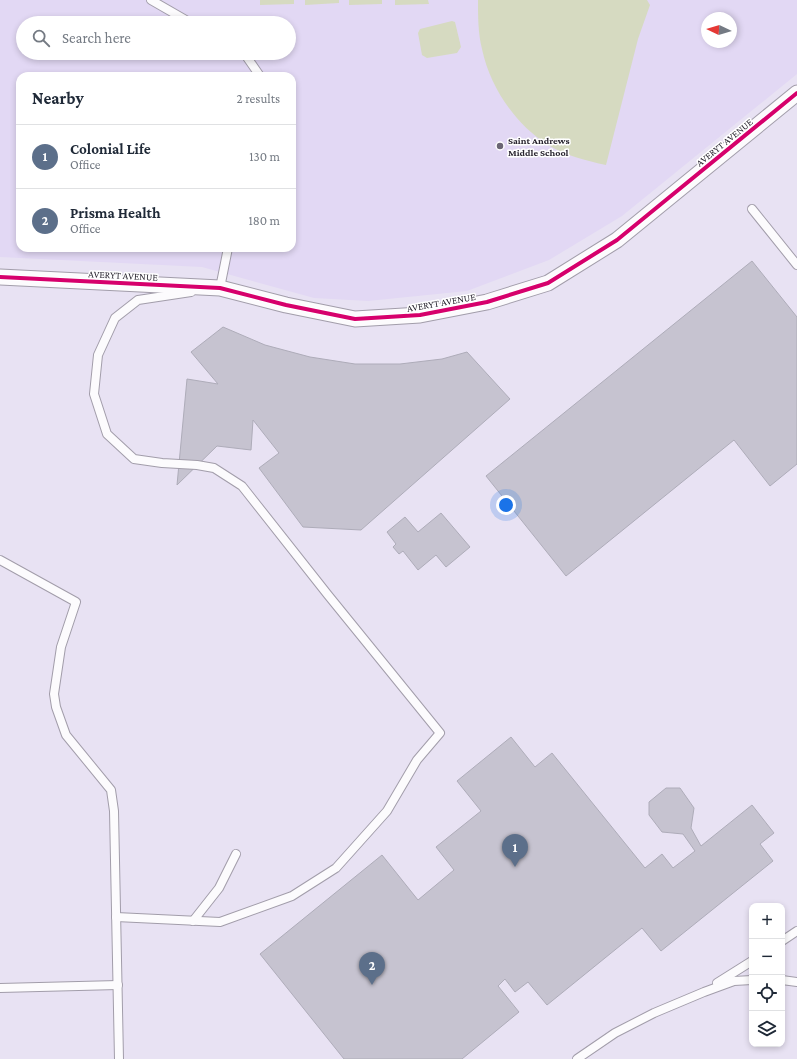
<!DOCTYPE html>
<html lang="en">
<head>
<meta charset="utf-8">
<style>
  :root { --surface:#fff; --page:#f2f2f3; --text:#1f2937; --muted:#747a83; --line:#e0e1e3; --accent:#1a73e8 }
  body { margin:0; font-family:"Crimson Pro",serif; background:var(--page); color:var(--text) }
  .controls { position:absolute; right:12px; bottom:12px; display:grid; overflow:hidden; border-radius:8px; box-shadow:0 2px 6px #0003 }
  .controls button { width:36px; height:36px; display:grid; place-items:center; padding:0; border:0; border-bottom:1px solid var(--line); background:var(--surface); color:var(--text); font:20px sans-serif }
  .compass { position:absolute; left:701px; top:12px; width:36px; height:36px; border-radius:50%; background:var(--surface); box-shadow:0 2px 6px #0003; rotate:274deg }
  .you { position:absolute; left:506px; top:505px; width:14px; height:14px; margin:-10px; border:3px solid #fff; border-radius:50%; background:#1a73e8; box-shadow:0 0 0 6px #1a73e833 }
  .badge { display:grid; place-items:center; width:26px; height:26px; border-radius:50%; background:var(--accent); color:#fff; font-size:13px; font-weight:700 }
  .pin { position:absolute; translate:-50% -33px; filter:drop-shadow(0 1px 2px #0008) }
  .pin::after { content:''; position:absolute; top:21px; width:14px; height:12px; background:inherit; clip-path:polygon(0 0,100% 0,50% 100%) }
  .list { margin:0; padding:0; list-style:none }
  h2 { display:flex; justify-content:space-between; align-items:center; height:52px; margin:0; padding:0 16px; font-size:17px }
  h2 small { font-size:13px; font-weight:400; color:var(--muted) }
  .list li { display:grid; grid-template-columns:26px 1fr auto; gap:12px; align-items:center; box-sizing:border-box; height:64px; padding:0 16px; border-top:1px solid var(--line) }
  .list b { display:block; font-size:15px; white-space:nowrap }
  .list p { margin:0; font-size:13px; white-space:nowrap; color:var(--muted) }
  .list em { font-size:13px; font-style:normal; color:var(--muted) }
  .icon { flex:none; width:22px; height:22px; fill:none; stroke:currentColor; stroke-width:2; stroke-linecap:round; stroke-linejoin:round }
  .map { position:relative; flex:none; width:797px; height:1059px; overflow:hidden }
  .search { position:absolute; background:var(--surface); box-shadow:0 2px 6px #0003; left:16px; top:16px; width:280px; height:44px; display:flex; align-items:center; gap:10px; box-sizing:border-box; padding:0 14px; border-radius:22px; color:var(--muted); font-size:15px }
  .panel { position:absolute; background:var(--surface); box-shadow:0 2px 6px #0003; left:16px; top:72px; width:280px; height:180px; border-radius:12px }
  .map>svg:first-child { display:block }
</style>
</head>
<body>
<div class="map">
<svg width="797" height="1059" viewBox="0 0 797 1059">
  <rect width="100%" height="100%" fill="#e8e2f3"/>
  <path fill="#e2d8f4" fill-rule="evenodd" d="M0,0H797V74L622,216L549,260L467,291L368,301L314,298L202,267L0,257ZM707,18H731V42H707ZM23,23H289V53H23ZM20,76H292V248H20Z"/>
  <g fill="#d6dac1">
    <polygon points="260,0 294,0 294,4 260,5"/>
    <polygon points="305,0 339,0 339,3 305,5"/>
    <polygon points="349,0 382,0 382,4 349,5"/>
    <polygon points="395,0 428,0 429,4 395,5"/>
    <path d="M478,0H647L650,5L638,39L606,165C587,161 564,155 548,145C515,124 490,87 482,49C478,33 478,16 478,0Z"/>
    <polygon points="452,21 455,22 461,47 457,53 427,58 422,55 418,33 420,29"/>
  </g>
  <g fill="#c6c3d0" stroke="#aeacb9">
    <polygon points="752,261 797,317 797,464 770,486 734,440 566,576 486,476"/>
    <polygon points="223,327 265,345 310,357 355,364 400,364 442,359 467,352 510,399 361,530 303,527 259,468 279,453 253,420 251,450 217,446 177,485 187,379 218,384 191,352"/>
    <polygon points="441,513 470,547 446,567 436,555 418,570 403,551 399,554 393,547 396,544 387,532 405,517 418,532"/>
    <polygon points="511,737 535,767 552,753 645,868 662,854 673,868 695,851 683,834 662,832 649,815 649,802 666,788 680,788 694,808 691,828 701,846 752,805 774,833 760,844 773,861 661,951 642,928 547,1005 528,982 515,992 505,979 498,986 519,1012 462,1059 344,1059 260,954 382,855 418,900 454,870 436,847 481,811 457,781"/>
  </g>
  <g fill="none" stroke-linecap="round" stroke-linejoin="round">
    <g stroke="#a29daa" stroke-width="10">
      <g id="service">
        <polyline points="151,0 191,23"/>
        <polyline points="244,53 260,76"/>
        <polyline points="752,209 797,265"/>
        <polyline points="218,288 220,288 228,248"/>
        <polyline points="0,560 76,602 61,647 54,694 56,707 66,735 111,790 114,811 119,1059"/>
        <polyline points="116,917 220,922 292,896 336,868 387,811 417,760 440,733 328,595 242,486 214,468 197,465 162,463 134,459 107,434 94,394 98,355 115,318 138,300 191,292"/>
        <polyline points="193,921 219,888 236,854"/>
        <polyline points="782,941 797,931"/>
        <polyline points="782,980 797,982"/>
        <polyline points="717,983 752,961"/>
        <polyline points="0,988 118,985"/>
        <polyline points="577,1059 615,1033 654,1013 704,992 734,981 752,980"/>
      </g>
    </g>
    <g stroke="#a29daa" stroke-width="17">
      <polyline id="minor" points="0,277 220,288 286,305 355,319 420,315 487,302 548,283 617,240 797,93"/>
    </g>
    <use href="#service" stroke="#fcfbfd" stroke-width="8"/>
    <use href="#minor" stroke="#fcfbfd" stroke-width="15"/>
    <g stroke="#fff" stroke-width="6">
      <polyline id="cycleway" points="0,277 220,288 286,305 355,319 420,315 487,302 548,283 617,240 797,93"/>
    </g>
    <use href="#cycleway" stroke="#d6006c" stroke-width="4"/>
  </g>
  <circle fill="#6b6674" stroke="#fff" stroke-width="1.5" cx="500" cy="146" r="4"/>
  <g text-anchor="middle" stroke-width="3" stroke-linejoin="round" paint-order="stroke">
    <g font-size="10" font-weight="bold" fill="#28242f" stroke="#fff" text-anchor="start">
      <text x="508" y="144">Saint Andrews<tspan x="508" dy="12">Middle School</tspan></text>
    </g>
    <g font-size="10" fill="#28242f" stroke="#fff">
      <text transform="translate(724 142) rotate(-39)" y="4">AVERYT AVENUE</text>
      <text transform="translate(123 275) rotate(3)" y="4">AVERYT AVENUE</text>
      <text transform="translate(441 302) rotate(-10)" y="4">AVERYT AVENUE</text>
    </g>
  </g>
</svg>
<div class="controls">
<button>+</button>
<button>−</button>
<button><svg class="icon" aria-label="locate" viewBox="0 0 24 24"><circle cx="12" cy="12" r="6"/><path d="M12 2v4M12 18v4M2 12h4M18 12h4"/></svg></button>
<button><svg class="icon" aria-label="layers" viewBox="0 0 24 24"><path d="M12 4l9 5-9 5-9-5zM3 14l9 5 9-5"/></svg></button>
</div>
<svg class="compass" viewBox="-18 -18 36 36"><path d="M0-13l5 13h-10z" fill="#e53935"/><path d="M0 13l5-13h-10z" fill="#747a83"/></svg>
<div class="you"></div>
<div class="pin badge" style="left:515px;top:867px;background:#5c6f8a">1</div>
<div class="pin badge" style="left:372px;top:985px;background:#5c6f8a">2</div>
<div class="search"><svg class="icon" aria-label="search" viewBox="0 0 24 24"><circle cx="10" cy="10" r="6"/><path d="M15 15l6 6"/></svg>Search here</div>
<section class="panel">
<h2>Nearby<small>2 results</small></h2>
<ul class="list">
<li><span class="badge" style="background:#5c6f8a">1</span><div><b>Colonial Life</b><p>Office</p></div><em>130 m</em></li>
<li><span class="badge" style="background:#5c6f8a">2</span><div><b>Prisma Health</b><p>Office</p></div><em>180 m</em></li>
</ul>
</section>
</div>
</body>
</html>
